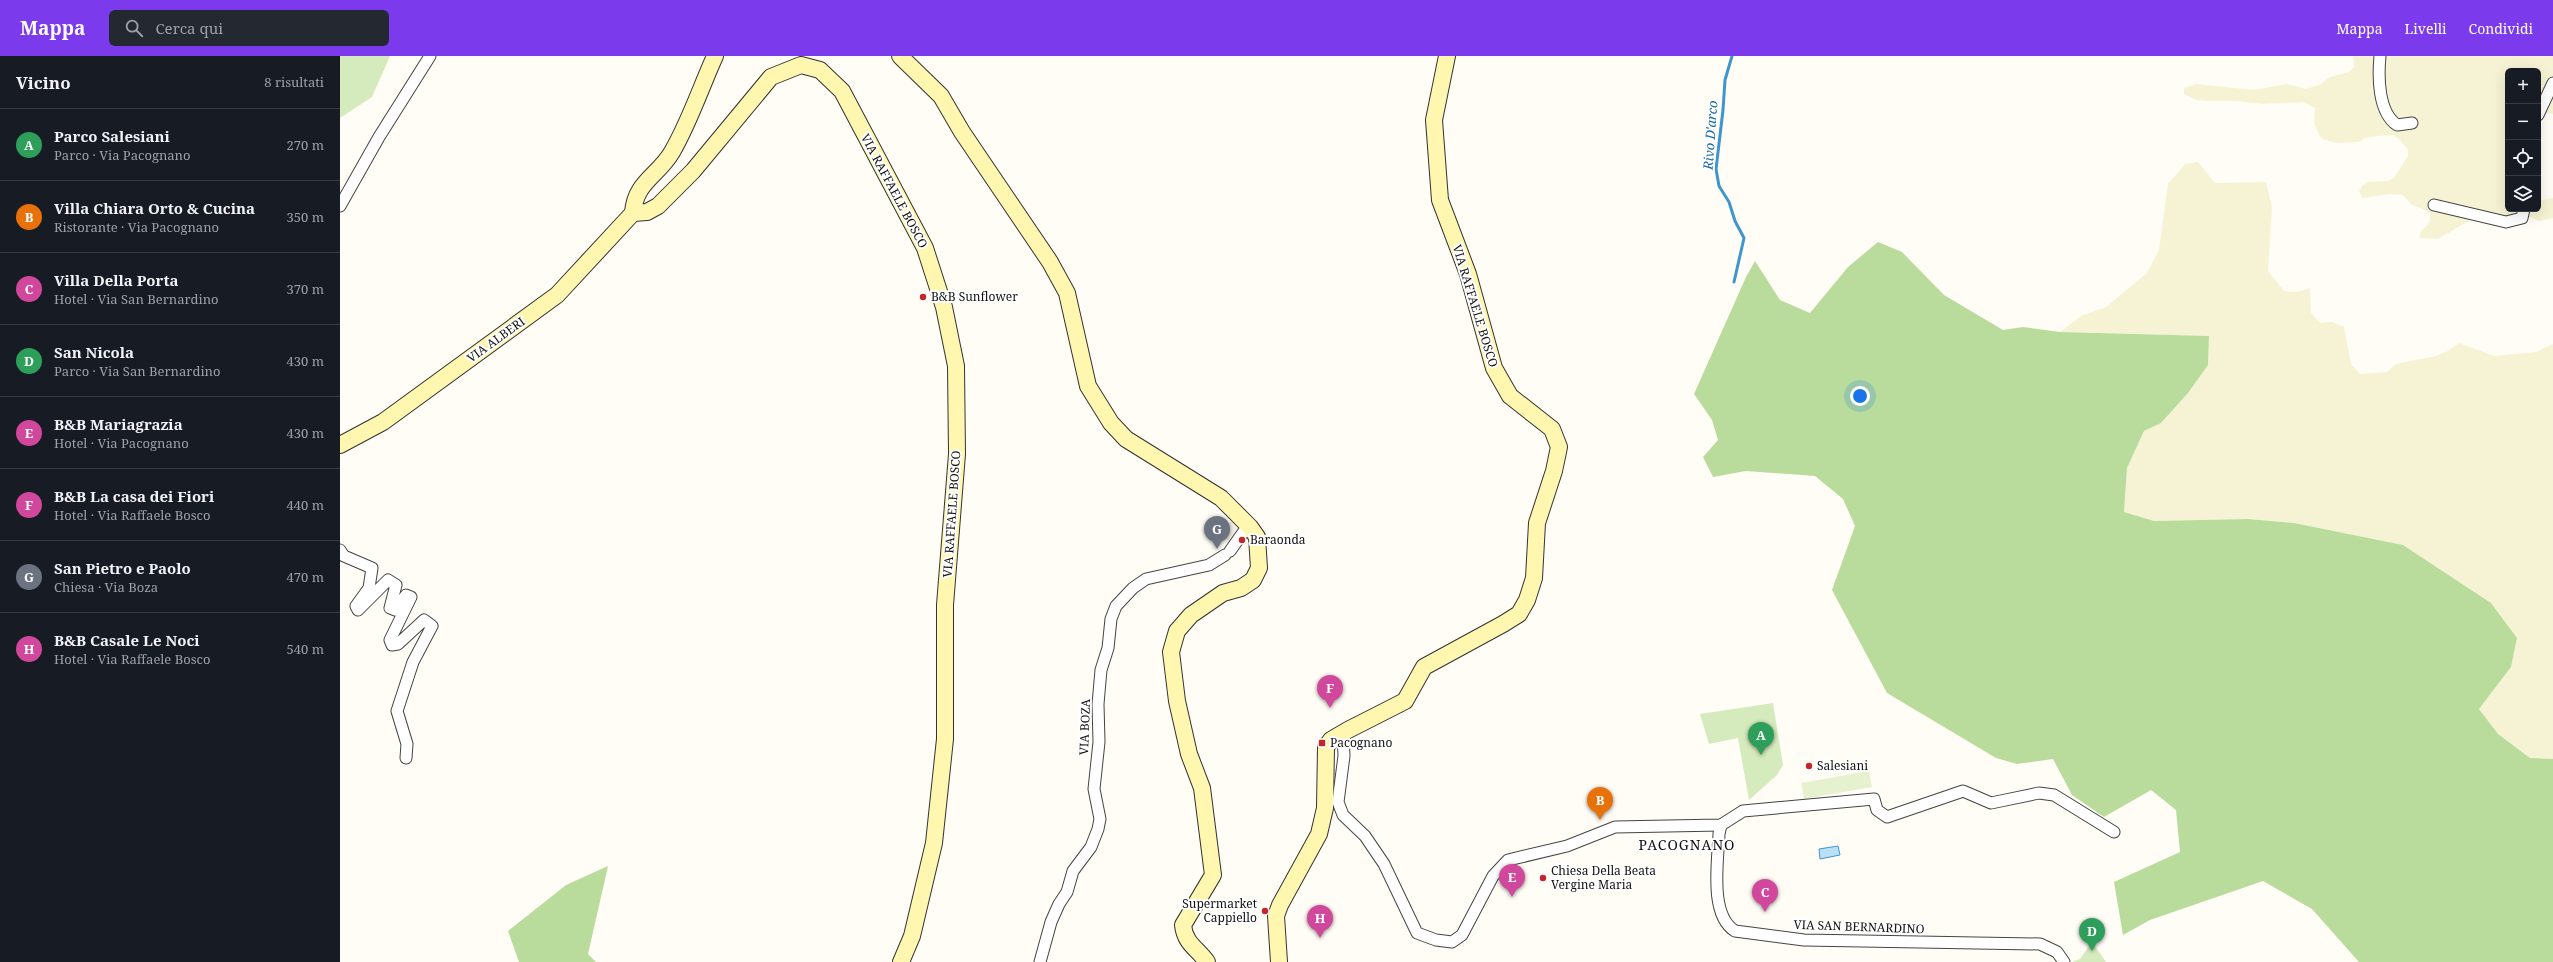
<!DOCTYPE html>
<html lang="it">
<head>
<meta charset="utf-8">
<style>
  :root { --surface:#171b24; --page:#242831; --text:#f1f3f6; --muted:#9ea1a6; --line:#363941; --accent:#7c3aed }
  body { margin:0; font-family:"Noto Serif",serif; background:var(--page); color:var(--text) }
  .controls { position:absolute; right:12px; top:12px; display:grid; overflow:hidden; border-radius:6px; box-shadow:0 4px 16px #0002 }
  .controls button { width:36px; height:36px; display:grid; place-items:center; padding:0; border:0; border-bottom:1px solid var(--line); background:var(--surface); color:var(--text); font:20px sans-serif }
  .you { position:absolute; left:1520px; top:340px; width:14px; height:14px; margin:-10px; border:3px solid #fff; border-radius:50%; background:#1a73e8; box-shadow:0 0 0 6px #1a73e833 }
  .badge { display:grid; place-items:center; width:26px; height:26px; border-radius:50%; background:var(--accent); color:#fff; font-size:13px; font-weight:700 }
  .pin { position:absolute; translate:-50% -33px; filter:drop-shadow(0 1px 2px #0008) }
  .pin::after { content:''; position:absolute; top:21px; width:14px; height:12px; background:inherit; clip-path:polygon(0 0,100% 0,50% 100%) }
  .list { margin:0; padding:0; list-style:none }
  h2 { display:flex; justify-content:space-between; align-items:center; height:52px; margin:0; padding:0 16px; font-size:17px }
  h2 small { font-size:13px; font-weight:400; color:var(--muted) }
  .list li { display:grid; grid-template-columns:26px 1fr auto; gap:12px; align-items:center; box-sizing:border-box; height:72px; padding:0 16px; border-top:1px solid var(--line) }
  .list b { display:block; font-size:15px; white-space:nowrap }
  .list p { margin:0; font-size:13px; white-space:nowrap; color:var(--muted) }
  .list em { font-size:13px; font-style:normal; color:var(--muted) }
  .icon { flex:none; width:22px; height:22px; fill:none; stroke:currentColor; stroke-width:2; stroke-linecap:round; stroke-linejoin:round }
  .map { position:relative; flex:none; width:2213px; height:906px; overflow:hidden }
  header { display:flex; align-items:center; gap:24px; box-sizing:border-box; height:56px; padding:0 20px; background:var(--accent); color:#fff }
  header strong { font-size:19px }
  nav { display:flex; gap:22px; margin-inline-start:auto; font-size:14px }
  .search { width:280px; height:36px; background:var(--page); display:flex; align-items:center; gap:10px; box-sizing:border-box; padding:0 14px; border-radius:6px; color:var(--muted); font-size:15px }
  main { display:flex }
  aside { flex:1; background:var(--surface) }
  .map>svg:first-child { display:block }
</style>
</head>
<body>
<header>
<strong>Mappa</strong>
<div class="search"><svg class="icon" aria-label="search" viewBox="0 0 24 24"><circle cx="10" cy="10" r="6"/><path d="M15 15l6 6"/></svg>Cerca qui</div>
<nav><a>Mappa</a><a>Livelli</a><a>Condividi</a></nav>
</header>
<main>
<aside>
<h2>Vicino<small>8 risultati</small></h2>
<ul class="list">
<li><span class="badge" style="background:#2e9e5b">A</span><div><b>Parco Salesiani</b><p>Parco · Via Pacognano</p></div><em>270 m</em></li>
<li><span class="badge" style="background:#e8710a">B</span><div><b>Villa Chiara Orto &amp; Cucina</b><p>Ristorante · Via Pacognano</p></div><em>350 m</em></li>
<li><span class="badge" style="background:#d1479c">C</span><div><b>Villa Della Porta</b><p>Hotel · Via San Bernardino</p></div><em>370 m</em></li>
<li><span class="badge" style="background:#2e9e5b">D</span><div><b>San Nicola</b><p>Parco · Via San Bernardino</p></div><em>430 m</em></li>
<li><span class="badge" style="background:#d1479c">E</span><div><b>B&amp;B Mariagrazia</b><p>Hotel · Via Pacognano</p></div><em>430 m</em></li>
<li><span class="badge" style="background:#d1479c">F</span><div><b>B&amp;B La casa dei Fiori</b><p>Hotel · Via Raffaele Bosco</p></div><em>440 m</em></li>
<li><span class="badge" style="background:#6b7280">G</span><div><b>San Pietro e Paolo</b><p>Chiesa · Via Boza</p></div><em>470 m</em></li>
<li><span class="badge" style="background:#d1479c">H</span><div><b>B&amp;B Casale Le Noci</b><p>Hotel · Via Raffaele Bosco</p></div><em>540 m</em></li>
</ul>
</aside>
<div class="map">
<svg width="2213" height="906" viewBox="0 0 2213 906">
  <rect width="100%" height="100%" fill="#fffdf5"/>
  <g fill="#f6f3d4">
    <polygon points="2013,0 2213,0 2213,58 2203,57 2198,59 2198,15 2168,15 2168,153 2179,153 2175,161 2139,159 2098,183 2079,182 2081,175 2090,166 2090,159 2086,154 2072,149 2063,139 2049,138 2023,142 2019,136 2022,130 2028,126 2048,125 2054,122 2068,100 2068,94 2059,83 2053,79 2038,80 2025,82 2019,86 1997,87 1984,84 1979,79 1974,66 1975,52 1964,46 1923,48 1896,45 1869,45 1856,44 1844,38 1844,32 1856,28 1914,34 1947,28 1966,33 1979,29 1990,21 2009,16 2014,11"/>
    <polygon points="1858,106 1875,127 1926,126 1932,151 1928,215 1944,235 1957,236 1970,232 1971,257 1980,267 1992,266 2004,271 2011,308 2020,318 2047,316 2056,308 2096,300 2108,295 2119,287 2154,300 2196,296 2213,288 2213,703 2190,702 2158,678 2139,653 2171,611 2177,582 2151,547 2063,489 1954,467 1908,463 1814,465 1784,456 1787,412 1804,375 1821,367 1848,337 1868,309 1869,280 1720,276 1741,260 1766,251 1807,217 1819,194 1828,128 1845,108"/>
    <polygon points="2213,142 2213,162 2199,165 2187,160 2191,153 2198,153 2198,145"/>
  </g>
  <g fill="#d5ebbd">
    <polygon points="0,0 50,0 32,41 0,62"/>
    <polygon points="1433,647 1443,709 1437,719 1409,744 1398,682 1369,688 1360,658"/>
    <polygon points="1752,886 1766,906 1732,906 1740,903"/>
  </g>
  <g fill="#b9dc9c">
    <polygon points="1538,186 1562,196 1604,239 1663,274 1683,271 1720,276 1869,280 1868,309 1848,337 1821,367 1804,375 1787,412 1784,456 1814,465 1908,463 1954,467 2063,489 2151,547 2177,582 2171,611 2139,653 2158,678 2190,702 2213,703 2213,906 2019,906 1972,853 1923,825 1810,864 1783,879 1774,826 1840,796 1836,754 1811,734 1764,761 1732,739 1713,703 1677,708 1656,702 1547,637 1492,534 1515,470 1503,443 1475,420 1406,415 1373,421 1363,401 1378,384 1372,364 1354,338 1406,221 1415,205 1440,244 1470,257 1508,211"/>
    <polygon points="268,810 248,898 256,906 179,906 168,875 226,829"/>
  </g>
  <polygon fill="#e6f2cf" points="1529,715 1532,731 1464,743 1461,727"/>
  <polygon fill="#f1ede2" points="897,460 907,471 891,489 883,479 881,481 877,478"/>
  <polygon fill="#b9e0f7" stroke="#3f96cf" points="1498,790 1500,799 1480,803 1479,793"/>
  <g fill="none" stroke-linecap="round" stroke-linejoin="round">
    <polyline stroke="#3f96cf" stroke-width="3" points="1392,0 1385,24 1383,54 1376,113 1379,130 1389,146 1395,165 1404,182 1394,226"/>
    <g stroke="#444" stroke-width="13">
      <g id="street">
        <path d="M2040,0C2038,21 2038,56 2057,69L2072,67"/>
        <polyline points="2198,59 2213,27"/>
        <polyline points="2094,149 2166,166 2182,162 2184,153"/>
        <polyline points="0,150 39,81 90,0"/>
        <polyline points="0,494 4,500 32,512 29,532 16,550 18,554 48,524 56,529 50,552 55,554 66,539 71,541 50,584 52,589 58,588 84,564 92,570 73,606 57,655 67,688 66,702"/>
        <polyline points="890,495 907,471 910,471"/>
        <polyline points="1003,677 1004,700 998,746 1003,759 1025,780 1044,808 1077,877 1096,884 1112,886 1122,879 1153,820 1168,804 1227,790 1275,771 1381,769 1403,755 1534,743 1537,754 1547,761 1623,735 1651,747 1699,737 1714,739 1774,776"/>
        <path d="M1381,769L1379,778C1378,805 1369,859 1395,875L1464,884L1700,888L1717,896L1724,906"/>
        <polyline points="700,906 711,866 719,848 727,836 733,815 751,791 758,773 760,763 754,733 759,686 758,648 761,614 768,592 771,563 776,550 793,532 806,523 869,509 885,499"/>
      </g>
    </g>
    <g stroke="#333" stroke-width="18">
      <g id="secondary">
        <path d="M375,0C361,31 349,67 332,96C318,120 295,126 293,157L307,156L318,150L353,115L431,21L461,9L480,14L502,35L585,192L604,251L616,310L617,398L605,549V683L594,787L572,880L561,906"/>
        <path d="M560,0L601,40L622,76L710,206L727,237L748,330L771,367L786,383L881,442L910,471L917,481L919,512L913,524L901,532L883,537L851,559L837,575L831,596L837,645L849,698L862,732L873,819L843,869C845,888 857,892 867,906"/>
        <polyline points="0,389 43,366 217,239 293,157"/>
        <polyline points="939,906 936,860 940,849 979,778 985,752 986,691 991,684 1008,674 1065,645 1084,611 1163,568 1179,558 1187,544 1194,522 1197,467 1214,415 1219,391 1212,373 1170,340 1154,312 1128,218 1100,144 1094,64 1107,0"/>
      </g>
    </g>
    <use href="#street" stroke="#fff" stroke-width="11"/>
    <use href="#secondary" stroke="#fff6b0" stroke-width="16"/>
  </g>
  <g fill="#c4262e" stroke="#fff" stroke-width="1.5">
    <circle cx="583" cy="241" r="4"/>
    <circle cx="902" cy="484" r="4"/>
    <rect x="978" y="683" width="8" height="8" rx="2"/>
    <circle cx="1469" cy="710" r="4"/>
    <circle cx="1203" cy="822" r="4"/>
    <circle cx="925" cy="855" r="4"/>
  </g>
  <g text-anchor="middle" stroke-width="4" stroke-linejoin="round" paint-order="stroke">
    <g font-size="12" fill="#111" stroke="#fff">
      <text transform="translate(554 135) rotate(62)" y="4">VIA RAFFAELE BOSCO</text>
      <text transform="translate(1135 250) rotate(73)" y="4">VIA RAFFAELE BOSCO</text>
      <text transform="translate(156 284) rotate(-36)" y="4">VIA ALBERI</text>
      <text transform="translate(612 458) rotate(-86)" y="4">VIA RAFFAELE BOSCO</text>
      <text transform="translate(745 671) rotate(-88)" y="4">VIA BOZA</text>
      <text transform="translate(1519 871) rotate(2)" y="4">VIA SAN BERNARDINO</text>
    </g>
    <g font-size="12" fill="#111" stroke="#fff" text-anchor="start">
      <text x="591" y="245">B&amp;B Sunflower</text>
      <text x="910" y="488">Baraonda</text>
      <text x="990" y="691">Pacognano</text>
      <text x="1477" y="714">Salesiani</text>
      <text x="1211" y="819">Chiesa Della Beata<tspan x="1211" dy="14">Vergine Maria</tspan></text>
      <text x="917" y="852" text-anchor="end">Supermarket<tspan x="917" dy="14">Cappiello</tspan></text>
    </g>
    <g font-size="13" font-style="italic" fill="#1768a6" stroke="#fff">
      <text transform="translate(1370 79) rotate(-86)" y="5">Rivo D'arco</text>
    </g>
    <g font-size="14" letter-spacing="1" fill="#111" stroke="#fff">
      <text x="1347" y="794">PACOGNANO</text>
    </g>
  </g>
</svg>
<div class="controls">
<button>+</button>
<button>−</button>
<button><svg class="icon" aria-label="locate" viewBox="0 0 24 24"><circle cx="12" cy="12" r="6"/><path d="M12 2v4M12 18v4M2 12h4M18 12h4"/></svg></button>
<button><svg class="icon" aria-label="layers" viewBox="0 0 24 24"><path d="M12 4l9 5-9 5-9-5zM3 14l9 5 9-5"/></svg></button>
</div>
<div class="you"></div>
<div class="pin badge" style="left:1421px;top:699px;background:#2e9e5b">A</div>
<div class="pin badge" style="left:1260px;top:764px;background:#e8710a">B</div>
<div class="pin badge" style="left:1425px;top:856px;background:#d1479c">C</div>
<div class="pin badge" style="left:1752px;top:895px;background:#2e9e5b">D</div>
<div class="pin badge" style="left:1172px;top:841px;background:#d1479c">E</div>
<div class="pin badge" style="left:990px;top:652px;background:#d1479c">F</div>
<div class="pin badge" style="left:877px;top:493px;background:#6b7280">G</div>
<div class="pin badge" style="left:980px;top:882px;background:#d1479c">H</div>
</div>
</main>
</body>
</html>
